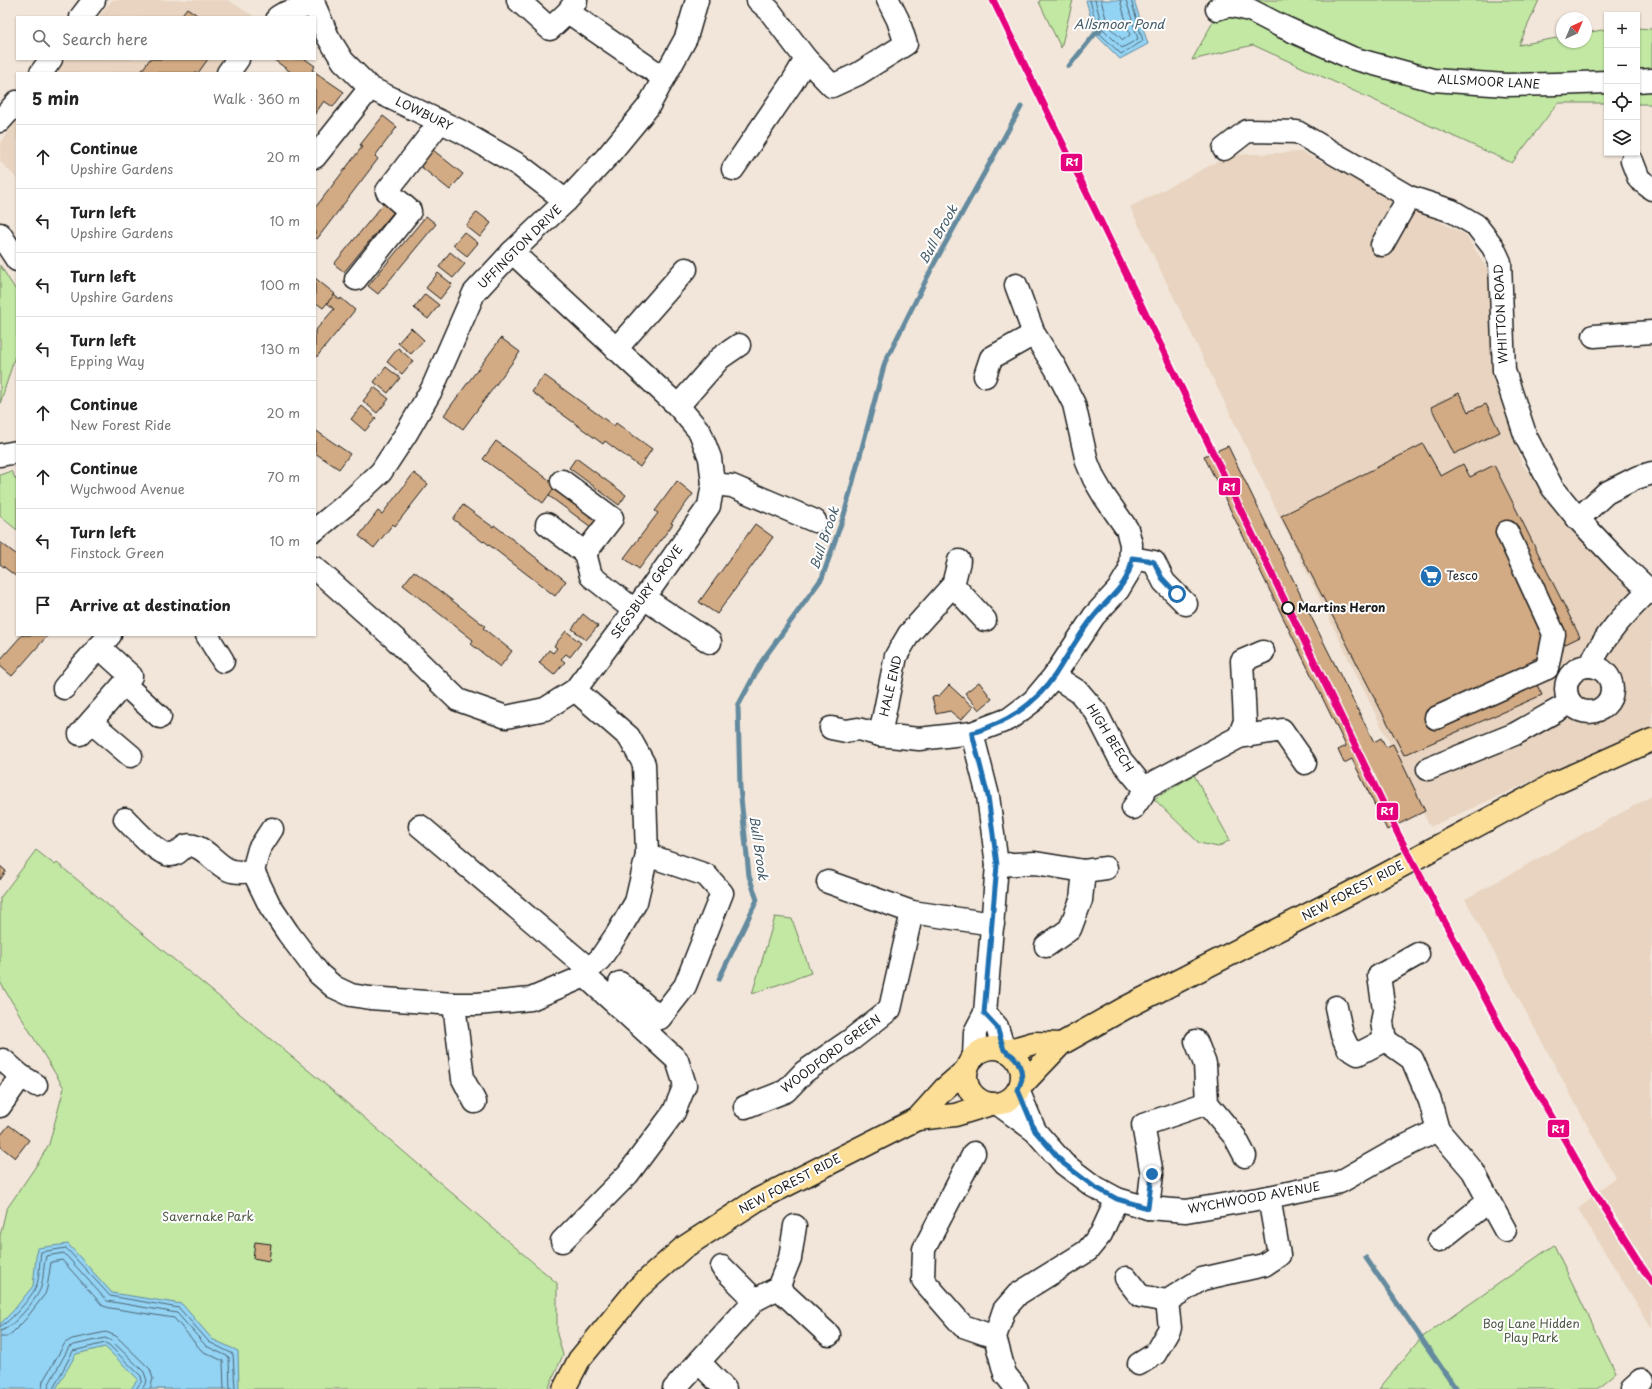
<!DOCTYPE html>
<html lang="en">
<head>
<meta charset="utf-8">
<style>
  :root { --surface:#fff; --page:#f6f6f6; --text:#222; --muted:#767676; --line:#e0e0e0 }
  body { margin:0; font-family:"Playpen Sans",sans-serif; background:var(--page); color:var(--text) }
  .controls { position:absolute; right:12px; top:12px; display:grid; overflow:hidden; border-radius:0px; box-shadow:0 1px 3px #0004 }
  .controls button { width:36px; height:36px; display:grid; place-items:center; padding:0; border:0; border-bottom:1px solid var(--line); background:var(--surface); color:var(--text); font:20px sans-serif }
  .compass { position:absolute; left:1556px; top:12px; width:36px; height:36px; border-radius:50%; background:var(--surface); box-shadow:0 1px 3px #0004; rotate:44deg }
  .stop { position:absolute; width:12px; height:12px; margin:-9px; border:3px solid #1f6fb2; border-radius:50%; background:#fff }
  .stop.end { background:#1f6fb2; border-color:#fff; box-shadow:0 1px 4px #0008 }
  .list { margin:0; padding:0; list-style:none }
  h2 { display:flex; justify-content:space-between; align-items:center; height:52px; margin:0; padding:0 16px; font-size:17px }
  h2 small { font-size:13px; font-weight:400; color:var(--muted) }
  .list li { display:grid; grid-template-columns:26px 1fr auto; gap:12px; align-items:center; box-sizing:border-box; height:64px; padding:0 16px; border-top:1px solid var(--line) }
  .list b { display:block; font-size:15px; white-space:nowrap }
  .list p { margin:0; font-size:13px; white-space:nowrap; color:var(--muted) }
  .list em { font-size:13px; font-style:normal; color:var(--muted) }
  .icon { flex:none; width:22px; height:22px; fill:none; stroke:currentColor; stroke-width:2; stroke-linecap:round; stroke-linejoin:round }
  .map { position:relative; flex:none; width:1652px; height:1389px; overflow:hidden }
  .search { position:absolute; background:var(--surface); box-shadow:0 1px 3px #0004; left:16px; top:16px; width:300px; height:44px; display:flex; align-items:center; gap:10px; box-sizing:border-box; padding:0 14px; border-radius:0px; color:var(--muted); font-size:15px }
  .panel { position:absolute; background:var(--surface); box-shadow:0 1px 3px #0004; left:16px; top:72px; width:300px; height:564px; border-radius:0px }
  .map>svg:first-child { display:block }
</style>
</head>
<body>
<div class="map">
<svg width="1652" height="1389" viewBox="0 0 1652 1389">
  <rect width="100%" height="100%" fill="#f2e6da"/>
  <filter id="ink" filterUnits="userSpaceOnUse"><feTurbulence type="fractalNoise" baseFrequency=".025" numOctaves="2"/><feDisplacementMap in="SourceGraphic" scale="8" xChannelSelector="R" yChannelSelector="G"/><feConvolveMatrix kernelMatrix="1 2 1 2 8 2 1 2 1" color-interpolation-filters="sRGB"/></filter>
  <g filter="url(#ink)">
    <g fill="#e8d4c0">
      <polygon points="112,0 228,0 255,17 98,17"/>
      <polygon points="66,59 233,59 223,73 55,73"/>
      <polygon points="17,121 17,179 0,161 0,143"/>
      <polygon points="1302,152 1466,235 1490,273 1495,377 1522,464 1598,559 1652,608 1652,727 1430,827 1130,207 1230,155"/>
      <polygon points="1652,796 1652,1328 1578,1209 1615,1177 1465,899"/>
    </g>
    <g fill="#c2e8a3" stroke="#6f8260">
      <polygon points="1040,0 1073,0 1061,48 1039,2"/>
      <polygon points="1225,0 1539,0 1519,45 1562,37 1562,42 1586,42 1586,33 1607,29 1607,103 1558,103 1512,163 1253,45 1192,60"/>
      <polygon points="1637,28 1652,29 1652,104 1637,104"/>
      <polygon points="0,265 17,292 17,350 0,404"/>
      <polygon points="11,471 17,481 17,530 0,516 0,475"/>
      <polygon points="1194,775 1230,840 1218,847 1199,843 1154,799"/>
      <polygon points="36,850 55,865 57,863 320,1080 557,1283 557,1334 563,1355 548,1389 0,1389 0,1236 6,1210 38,1163 49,1144 64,1088 0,982 0,898"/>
      <polygon points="775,917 792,919 811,973 752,994"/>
      <polygon points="1554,1245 1616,1374 1598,1389 1379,1389 1421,1338"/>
    </g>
    <g fill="#93d3f4" stroke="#638a9e">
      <polygon points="1086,0 1134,0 1148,44 1120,59 1095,34"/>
      <polygon points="68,1244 112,1293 182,1304 212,1339 238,1351 239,1389 131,1389 138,1379 105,1347 76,1354 56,1389 0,1389 0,1324 13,1311 33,1286 37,1248"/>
    </g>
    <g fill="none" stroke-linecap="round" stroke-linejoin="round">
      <g stroke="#4c6572" stroke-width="1">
        <polyline points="1090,0 1098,32 1121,54 1143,41 1131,0"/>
        <polyline points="1095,0 1103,29 1122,48 1138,39 1126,0"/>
        <polyline points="1101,0 1108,26 1123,40 1130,35 1120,0"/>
        <path d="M0,1326C8,1325 33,1295 36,1287C40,1277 39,1263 41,1252L66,1248L110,1296L179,1308L209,1342L233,1354L235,1389"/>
        <path d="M0,1331C10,1331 39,1297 41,1287C44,1277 43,1266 46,1256L64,1253L107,1301L177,1313L206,1346L229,1357L230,1389"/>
        <polyline points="0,1337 6,1337 12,1333 25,1320 45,1294 47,1288 51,1262 62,1260 103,1306 110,1308 174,1318 202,1351 223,1361 224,1389"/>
        <polyline points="42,1389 43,1381 65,1343 72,1339 106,1332 116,1336 150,1369 153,1379 150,1389"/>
        <polyline points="48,1389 49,1384 69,1347 74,1345 105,1338 112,1341 144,1372 147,1381 142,1389"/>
        <polyline points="53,1389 73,1351 105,1343 109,1345 141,1376 142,1381 136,1389"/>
      </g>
      <g stroke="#638a9e" stroke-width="5">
        <polyline points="1069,66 1095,34 1100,31"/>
        <polyline points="719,979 757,900 749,876 740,788 738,706 762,661 822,578 844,515 885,362 935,262 1021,107"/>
        <polyline points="1366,1258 1456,1389"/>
      </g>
    </g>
    <g fill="#d2ab84" stroke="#1c1c1c">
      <polygon points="187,8 200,17 180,17"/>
      <polygon points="150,59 208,59 198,73 140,73"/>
      <polygon points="273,59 305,59 315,66 312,70 344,92 333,107 324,101 315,114 315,73 292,73"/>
      <polygon points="383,116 397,127 375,156 378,159 317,239 315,237 315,208 362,147 360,145"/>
      <polygon points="428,146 463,174 450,190 415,162"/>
      <polygon points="386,201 396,209 344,272 334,264"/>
      <polygon points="477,212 491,223 480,237 466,226"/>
      <polygon points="426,216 436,224 378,294 368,286"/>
      <polygon points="464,232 478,243 467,256 453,245"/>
      <polygon points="450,252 465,264 453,278 439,267"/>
      <polygon points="438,273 452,284 440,299 426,288"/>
      <polygon points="315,278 335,294 323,308 315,302"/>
      <polygon points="425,294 439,305 428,319 414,308"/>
      <polygon points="334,295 340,300 341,298 355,310 315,359 315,331 334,309 327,303"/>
      <polygon points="411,328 424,340 411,354 398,343"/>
      <polygon points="501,338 520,352 463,429 444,415"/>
      <polygon points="398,348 413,361 402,374 387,362"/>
      <polygon points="386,367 400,378 388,393 374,382"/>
      <polygon points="544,375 614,426 616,423 652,449 640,467 605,441 603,444 532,392"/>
      <polygon points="374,387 389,399 377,413 363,401"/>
      <polygon points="1459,393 1468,412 1486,404 1500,432 1454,454 1431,407"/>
      <polygon points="362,406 376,418 365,431 351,419"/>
      <polygon points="315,430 350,454 339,469 315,453"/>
      <polygon points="496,441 556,485 543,503 483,459"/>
      <polygon points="1423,444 1441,476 1463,464 1470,477 1494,465 1580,637 1526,663 1542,695 1404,755 1281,516"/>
      <polygon points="1228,446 1320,635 1374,742 1381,738 1386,747 1393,744 1425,811 1387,830 1352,759 1344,763 1338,750 1346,746 1204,456"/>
      <polygon points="576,458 626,495 619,505 569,468"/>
      <polygon points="414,473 428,484 395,526 393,524 374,548 359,536 378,511 382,514"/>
      <polygon points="677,481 693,494 671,523 673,524 639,569 624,558 658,513 655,511"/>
      <polygon points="556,485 603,519 595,530 549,496"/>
      <polygon points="463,505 493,527 494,525 566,581 555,596 484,541 483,542 453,519"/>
      <polygon points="755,524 773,537 717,614 699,602"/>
      <polygon points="0,542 17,555 17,577 0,564"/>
      <polygon points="414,571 485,626 483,628 512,651 500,667 471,644 473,640 403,585"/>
      <polygon points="583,614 598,626 586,640 572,629"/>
      <polygon points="566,631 581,643 570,657 566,654 561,659 565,662 554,675 539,663 549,650 553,653 557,648 554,646"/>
      <polygon points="22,635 48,635 12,676 0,666 0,660"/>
      <polygon points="979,682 992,699 979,710 965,693"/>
      <polygon points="949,685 973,707 961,720 950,711 936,714 932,697 939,696"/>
      <polygon points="0,866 6,871 0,880"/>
      <polygon points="9,1125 29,1140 15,1158 0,1146 0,1136"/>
      <polygon points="255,1242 271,1244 269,1261 253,1258"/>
    </g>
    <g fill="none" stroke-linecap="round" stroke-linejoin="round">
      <g stroke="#1c1c1c" stroke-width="25">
        <g id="minor">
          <polyline points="312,0 328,37 343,61 370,88 460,131 519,165 566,201"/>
          <polyline points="518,0 550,29 568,12 576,1"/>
          <polyline points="758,0 769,10 806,59 832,86 858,74 906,44 898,20 888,0"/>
          <polyline points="1217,9 1226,6 1234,6 1250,10 1279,25 1352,58 1433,80 1506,85 1556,84 1607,82"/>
          <polyline points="568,12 664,78"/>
          <polyline points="81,17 94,0"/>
          <polyline points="278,17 283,14 314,4"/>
          <polyline points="41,73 51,59"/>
          <polyline points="228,73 238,59"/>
          <polyline points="1637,81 1652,80"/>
          <polyline points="0,121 17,102"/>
          <polyline points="1224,149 1247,131 1297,132 1409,197 1452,211 1476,225 1493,247 1500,262 1504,371 1526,437 1552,487 1578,519 1619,562 1652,593"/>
          <polyline points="315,157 370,88"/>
          <polyline points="1632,161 1639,179 1652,189"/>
          <polyline points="733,169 793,81 806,59"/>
          <polyline points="0,234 17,260"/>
          <polyline points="1382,245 1409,197"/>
          <polyline points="356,279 410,211 387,191 440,122"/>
          <polyline points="1594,336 1652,332"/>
          <polyline points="616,349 686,269"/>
          <polyline points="985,376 991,358 1034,334"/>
          <polyline points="678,406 720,358 739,345"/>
          <polyline points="0,455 17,452"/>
          <polyline points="713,484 732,486 815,521"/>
          <polyline points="1578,519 1606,493 1636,478 1652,473"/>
          <polyline points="547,524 585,553 612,518 562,481"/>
          <polyline points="315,530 348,503 381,472 406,434 432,389 474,293 512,252 566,201 606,158 648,107 686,38 697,0"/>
          <polyline points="1507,532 1554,634 1547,668"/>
          <polyline points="585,553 591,576 634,610"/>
          <polyline points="1132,558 1154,562 1164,582 1186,604"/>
          <polyline points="315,568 395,639 458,700 506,717 545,709 575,690 644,598 709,506 713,484 710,458 700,432 678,406 512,252"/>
          <polyline points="953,585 985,620"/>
          <polyline points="644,598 710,642"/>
          <polyline points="207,635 223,661"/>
          <polyline points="1263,652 1242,661 1245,721 1239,737 1282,730 1305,763"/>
          <circle cx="1589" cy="689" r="23"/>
          <path d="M1590,666C1604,635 1625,614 1648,591"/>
          <polyline points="1054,676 1079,692 1096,712 1120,759 1144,788"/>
          <polyline points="124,684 160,717"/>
          <polyline points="64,688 81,667 110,635"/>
          <polyline points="1436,718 1547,668"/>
          <polyline points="91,722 131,756"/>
          <polyline points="831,728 846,731 858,729 880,735 919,739 972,733 1009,719 1033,701 1054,676 1094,616 1118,590 1130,570 1131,544 1127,529 1104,496 1094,479 1087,462 1074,404 1055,367 1034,334 1016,285"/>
          <polyline points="972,733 988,796 997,865 985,1013 975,1032 974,1057"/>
          <polyline points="80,734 131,676 99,647"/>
          <polyline points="880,735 896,656 909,634 953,585 959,561"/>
          <polyline points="1428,769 1515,734 1570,703"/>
          <polyline points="1133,808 1143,794 1144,788 1239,737"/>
          <path d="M125,819C134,828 157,854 170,855C182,856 181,840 197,847C209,852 217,865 229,870C236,873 246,872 253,871"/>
          <polyline points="420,826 589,969"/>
          <polyline points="272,829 259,849 253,871 270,906 288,933 319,974 334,987 351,995 370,998 454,1004 477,1004 531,999 578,979 600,959 617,934 636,902 647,855 644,764 629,737 575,690"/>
          <polyline points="997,865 1035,863 1084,871 1106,868"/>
          <polyline points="828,882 912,912"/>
          <polyline points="1046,946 1070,929 1081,900 1084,871"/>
          <polyline points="620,983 660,1018 685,986 722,893 706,875 647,855"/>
          <polyline points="454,1004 463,1079 475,1102"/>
          <polyline points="1336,1007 1342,1035 1348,1048 1358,1054 1385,1040 1382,1022 1384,1010 1379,976 1418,954"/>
          <polyline points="985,1013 997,1027 1004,1050"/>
          <polyline points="1385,1040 1412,1059 1430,1101 1438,1130 1473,1171 1489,1201 1439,1241"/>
          <polyline points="1196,1041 1205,1064 1207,1103 1235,1137 1245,1156"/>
          <polyline points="3,1060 21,1076 36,1085"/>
          <polyline points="1018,1090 1035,1131"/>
          <polyline points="998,1104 1035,1131 1064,1164 1093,1186 1117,1199 1148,1208 1186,1211 1269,1197 1340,1182 1391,1153 1438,1130"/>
          <polyline points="0,1106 21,1076"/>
          <polyline points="745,1107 786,1091 804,1072 852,1039 890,1009 912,912 993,924"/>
          <polyline points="974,1153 924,1249 923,1280 963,1326 995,1337"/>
          <polyline points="1489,1201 1505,1230"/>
          <polyline points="1148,1208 1152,1174 1143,1125 1207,1103"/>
          <polyline points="562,1241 628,1174 674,1112 685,1085 677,1060 583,974"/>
          <polyline points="722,1267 755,1300"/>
          <polyline points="1126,1278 1140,1296 1167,1301 1202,1279 1264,1265 1279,1255 1269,1197"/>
          <polyline points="778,1288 790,1258 795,1226"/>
          <polyline points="699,1362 725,1389"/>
          <polyline points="1139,1364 1155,1354 1170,1328 1167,1301"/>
          <polyline points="674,1389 755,1300 778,1288 829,1335"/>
          <polyline points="1017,1389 1005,1374 995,1337 1004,1310 1018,1294 1087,1251 1101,1234 1117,1199"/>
          <polyline points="1631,1389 1641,1380"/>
        </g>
      </g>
      <g stroke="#1c1c1c" stroke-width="25">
        <g id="major">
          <circle cx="994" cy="1076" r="28"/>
          <polyline points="1006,1051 1034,1043 1061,1044"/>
          <polyline points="1020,1087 1061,1044 1125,1008 1362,887 1556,783 1652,740"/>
          <polyline points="917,1119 955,1115 991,1104"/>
          <polyline points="564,1389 579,1360 638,1288 683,1248 757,1200 917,1119 944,1089 967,1069"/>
        </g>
      </g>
      <use href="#minor" stroke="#fff" stroke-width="22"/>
      <use href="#major" stroke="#fcde96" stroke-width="22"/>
      <g stroke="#fff" stroke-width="10">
        <polyline id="rail-1" points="993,0 1399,836 1500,1026 1591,1186 1652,1283"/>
      </g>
      <use href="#rail-1" stroke="#e5007d" stroke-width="7"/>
    </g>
  </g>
  <g fill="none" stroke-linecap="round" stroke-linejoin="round" filter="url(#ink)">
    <path stroke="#1f6fb2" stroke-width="5" d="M1152,1174L1148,1208L1117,1199L1093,1186L1064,1164L1035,1131L1018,1090L1022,1079L1021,1070L1018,1062L1013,1056L1004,1050L997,1027L984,1013L997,865L988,796L972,733C1007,722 1034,706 1055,675C1068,655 1079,634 1094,616C1110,596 1129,586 1132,558L1147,560L1154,562L1162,578L1177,594"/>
  </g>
  <defs>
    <g id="supermarket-disc" transform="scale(1.15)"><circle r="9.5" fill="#1f6fb2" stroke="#fff"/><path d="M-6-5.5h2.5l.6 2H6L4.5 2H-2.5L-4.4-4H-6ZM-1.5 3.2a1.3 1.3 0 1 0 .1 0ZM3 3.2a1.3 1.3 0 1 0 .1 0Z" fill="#fff"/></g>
  </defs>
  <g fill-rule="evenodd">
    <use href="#supermarket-disc" x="1431" y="576"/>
  </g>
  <circle fill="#fff" stroke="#1c1c1c" stroke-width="2" cx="1288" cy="608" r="6"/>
  <g text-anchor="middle" stroke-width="4" stroke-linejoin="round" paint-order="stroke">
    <g font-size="12" fill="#1c1c1c" stroke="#fff">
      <text transform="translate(1489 82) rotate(3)" y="4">ALLSMOOR LANE</text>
      <text transform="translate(424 114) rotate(26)" y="4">LOWBURY</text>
      <text transform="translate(520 247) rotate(-45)" y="4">UFFINGTON DRIVE</text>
      <text transform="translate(1501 314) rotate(-93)" y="4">WHITTON ROAD</text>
      <text transform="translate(647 592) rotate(-54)" y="4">SEGSBURY GROVE</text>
      <text transform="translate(891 686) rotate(-77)" y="4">HALE END</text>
      <text transform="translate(1110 738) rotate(58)" y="4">HIGH BEECH</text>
      <text transform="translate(1353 891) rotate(-28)" y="4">NEW FOREST RIDE</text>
      <text transform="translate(831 1054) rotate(-37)" y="4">WOODFORD GREEN</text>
      <text transform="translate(790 1184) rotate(-28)" y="4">NEW FOREST RIDE</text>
      <text transform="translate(1254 1198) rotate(-10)" y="4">WYCHWOOD AVENUE</text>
    </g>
    <g font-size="12" fill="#1c1c1c" stroke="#fff" text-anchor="start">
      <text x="1446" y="580">Tesco</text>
    </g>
    <g font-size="12" font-weight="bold" fill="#1c1c1c" stroke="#fff" text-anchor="start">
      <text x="1298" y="612">Martins Heron</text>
    </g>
    <g font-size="12" fill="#4e5944" stroke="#fff">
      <text x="208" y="1221">Savernake Park</text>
      <text x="1531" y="1328">Bog Lane Hidden<tspan x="1531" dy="14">Play Park</tspan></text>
    </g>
    <g font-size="13" font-style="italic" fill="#465c68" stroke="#fff">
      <text x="1119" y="29">Allsmoor Pond</text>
      <text transform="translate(938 234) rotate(-61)" y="5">Bull Brook</text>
      <text transform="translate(824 538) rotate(-71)" y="5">Bull Brook</text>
      <text transform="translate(759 848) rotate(82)" y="5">Bull Brook</text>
    </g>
  </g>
  <g stroke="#fff" stroke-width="1.5">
    <rect x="1060" y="153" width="23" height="19" rx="4" fill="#e5007d"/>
    <rect x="1218" y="477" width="23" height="19" rx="4" fill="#e5007d"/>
    <rect x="1376" y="802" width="23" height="19" rx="4" fill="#e5007d"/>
    <rect x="1547" y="1119" width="23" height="19" rx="4" fill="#e5007d"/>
  </g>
  <g font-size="11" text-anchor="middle" font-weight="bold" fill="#fff">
    <text x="1072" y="166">R1</text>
    <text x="1229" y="491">R1</text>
    <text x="1387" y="815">R1</text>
    <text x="1558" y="1133">R1</text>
  </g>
</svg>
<div class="controls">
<button>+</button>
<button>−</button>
<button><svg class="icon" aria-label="locate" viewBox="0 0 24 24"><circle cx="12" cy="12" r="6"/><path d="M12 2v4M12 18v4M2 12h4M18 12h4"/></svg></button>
<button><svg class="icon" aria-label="layers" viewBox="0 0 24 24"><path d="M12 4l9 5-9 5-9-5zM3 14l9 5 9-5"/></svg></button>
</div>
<svg class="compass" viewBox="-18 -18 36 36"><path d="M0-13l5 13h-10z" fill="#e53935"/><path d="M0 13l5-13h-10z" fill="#767676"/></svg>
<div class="stop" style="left:1177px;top:594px"></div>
<div class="stop end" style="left:1152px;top:1174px"></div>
<div class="search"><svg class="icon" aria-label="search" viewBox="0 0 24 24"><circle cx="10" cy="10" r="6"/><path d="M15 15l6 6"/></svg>Search here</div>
<section class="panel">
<h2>5 min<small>Walk · 360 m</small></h2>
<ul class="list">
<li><svg class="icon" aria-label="ahead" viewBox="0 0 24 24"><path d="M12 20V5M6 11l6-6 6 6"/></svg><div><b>Continue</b><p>Upshire Gardens</p></div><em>20 m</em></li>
<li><svg class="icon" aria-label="left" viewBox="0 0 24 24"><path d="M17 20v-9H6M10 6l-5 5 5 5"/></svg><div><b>Turn left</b><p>Upshire Gardens</p></div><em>10 m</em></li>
<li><svg class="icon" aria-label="left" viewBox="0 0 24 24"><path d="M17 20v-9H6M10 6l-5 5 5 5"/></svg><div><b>Turn left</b><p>Upshire Gardens</p></div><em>100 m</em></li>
<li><svg class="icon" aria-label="left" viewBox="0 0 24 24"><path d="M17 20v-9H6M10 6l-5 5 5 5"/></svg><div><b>Turn left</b><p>Epping Way</p></div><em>130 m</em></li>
<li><svg class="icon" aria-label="ahead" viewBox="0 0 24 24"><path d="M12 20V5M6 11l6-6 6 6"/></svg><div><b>Continue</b><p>New Forest Ride</p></div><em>20 m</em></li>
<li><svg class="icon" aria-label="ahead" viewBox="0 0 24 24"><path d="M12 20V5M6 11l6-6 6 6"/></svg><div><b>Continue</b><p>Wychwood Avenue</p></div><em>70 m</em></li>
<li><svg class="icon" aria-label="left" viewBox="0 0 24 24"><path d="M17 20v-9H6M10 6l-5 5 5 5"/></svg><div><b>Turn left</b><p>Finstock Green</p></div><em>10 m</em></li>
<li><svg class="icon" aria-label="arrive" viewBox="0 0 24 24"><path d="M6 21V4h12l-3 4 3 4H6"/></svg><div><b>Arrive at destination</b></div></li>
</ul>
</section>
</div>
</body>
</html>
